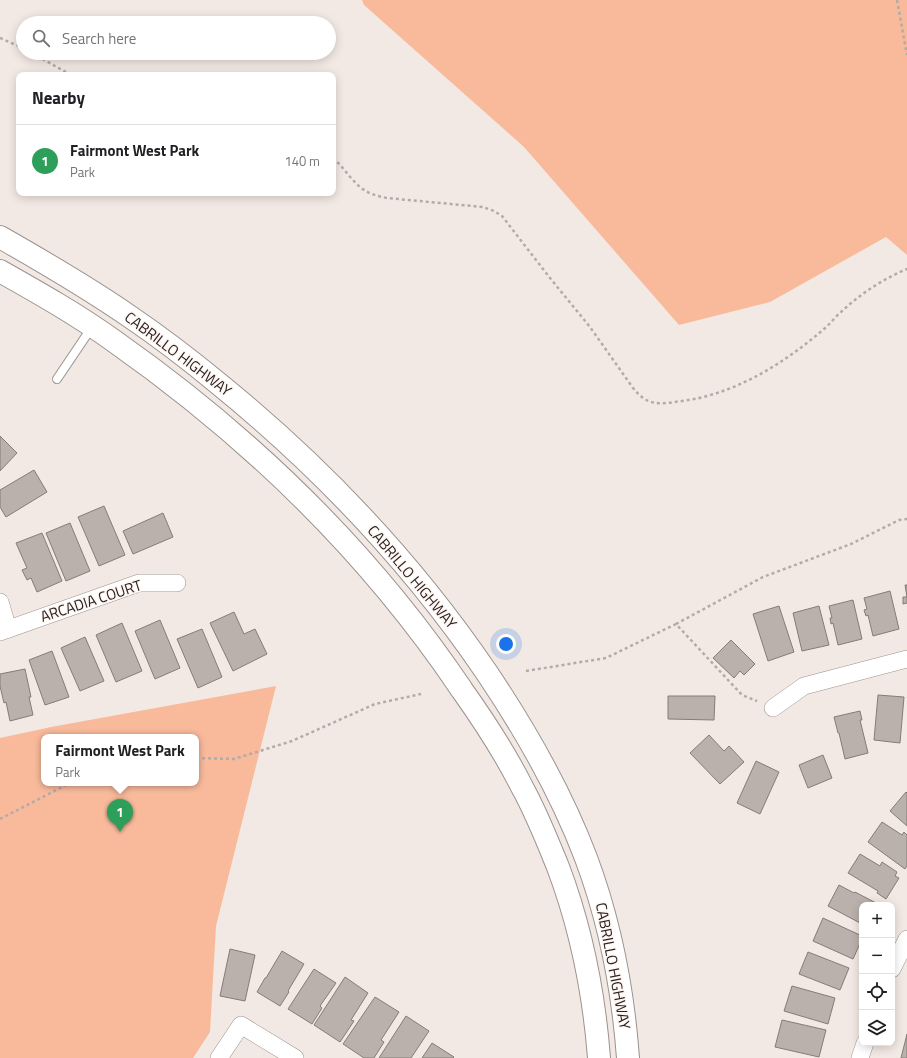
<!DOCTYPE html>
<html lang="en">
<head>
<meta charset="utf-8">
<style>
  :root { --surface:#fff; --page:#f2f2f2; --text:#202124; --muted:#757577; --line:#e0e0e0; --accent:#db2777 }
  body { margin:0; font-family:"Titillium Web",sans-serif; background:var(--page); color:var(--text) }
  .controls { position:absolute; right:12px; bottom:12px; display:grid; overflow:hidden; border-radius:8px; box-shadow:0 2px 10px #0003 }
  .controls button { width:36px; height:36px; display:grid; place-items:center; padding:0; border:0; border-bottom:1px solid var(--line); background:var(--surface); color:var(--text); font:20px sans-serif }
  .you { position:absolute; left:506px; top:644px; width:14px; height:14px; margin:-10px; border:3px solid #fff; border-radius:50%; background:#1a73e8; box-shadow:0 0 0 6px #1a73e833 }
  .badge { display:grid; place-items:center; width:26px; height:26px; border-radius:50%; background:var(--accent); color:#fff; font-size:13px; font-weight:700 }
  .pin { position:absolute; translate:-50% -33px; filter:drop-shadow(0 1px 2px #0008) }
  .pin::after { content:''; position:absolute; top:21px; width:14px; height:12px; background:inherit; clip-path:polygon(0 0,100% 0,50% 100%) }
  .popup { position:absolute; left:41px; top:734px; width:158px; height:52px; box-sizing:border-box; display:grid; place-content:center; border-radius:8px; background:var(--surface); filter:drop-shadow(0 1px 3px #0005); font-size:13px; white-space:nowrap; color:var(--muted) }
  .popup b { font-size:15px; color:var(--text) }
  .popup::after { content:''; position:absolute; left:50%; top:100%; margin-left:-8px; border:8px solid transparent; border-top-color:var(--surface) }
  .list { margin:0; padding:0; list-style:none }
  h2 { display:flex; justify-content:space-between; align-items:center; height:52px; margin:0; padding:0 16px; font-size:17px }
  h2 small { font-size:13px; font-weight:400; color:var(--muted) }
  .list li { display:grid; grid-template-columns:26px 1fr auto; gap:12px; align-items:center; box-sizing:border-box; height:72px; padding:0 16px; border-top:1px solid var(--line) }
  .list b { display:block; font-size:15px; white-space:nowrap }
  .list p { margin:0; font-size:13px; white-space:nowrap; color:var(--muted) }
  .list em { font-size:13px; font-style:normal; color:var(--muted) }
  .icon { flex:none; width:22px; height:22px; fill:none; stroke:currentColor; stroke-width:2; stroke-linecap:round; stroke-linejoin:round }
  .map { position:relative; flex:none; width:907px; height:1058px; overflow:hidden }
  .search { position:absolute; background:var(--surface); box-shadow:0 2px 10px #0003; left:16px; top:16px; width:320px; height:44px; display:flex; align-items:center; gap:10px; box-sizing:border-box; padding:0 14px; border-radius:22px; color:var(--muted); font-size:15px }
  .panel { position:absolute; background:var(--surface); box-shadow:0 2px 10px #0003; left:16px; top:72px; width:320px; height:124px; border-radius:8px }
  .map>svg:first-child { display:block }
</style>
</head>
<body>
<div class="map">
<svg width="907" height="1058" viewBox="0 0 907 1058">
  <rect width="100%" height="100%" fill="#f3e9e4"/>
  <g fill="#f8ba9b" fill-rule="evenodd">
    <polygon points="362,0 907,0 907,255 886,237 770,302 679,325 524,147 364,5"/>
    <path d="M276,686L216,926L210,1032L193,1058H0V738L51,727ZM44,737H196V783H44Z"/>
  </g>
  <g fill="#bab1ac" stroke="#857c77">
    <polygon points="0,436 17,453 0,471"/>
    <polygon points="34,470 47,492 6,517 0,507 0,490"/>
    <polygon points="104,506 125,555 99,566 78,517"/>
    <polygon points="163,513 173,537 133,554 123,531"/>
    <polygon points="70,523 90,571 66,581 46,533"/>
    <polygon points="42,533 62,581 37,592 31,578 27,580 22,570 27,568 16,543"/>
    <polygon points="905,585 907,585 907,603 903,604 903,597 907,597"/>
    <polygon points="890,591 899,629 873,636 868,615 866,616 864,610 867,609 864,598"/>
    <polygon points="853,600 862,639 838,645 833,623 831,624 830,618 832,618 829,606"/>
    <polygon points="779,606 794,652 768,661 753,614"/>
    <polygon points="819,606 829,645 802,651 793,613"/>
    <polygon points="234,612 244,634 255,629 267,654 233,671 210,623"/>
    <polygon points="160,620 180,668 155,679 135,631"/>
    <polygon points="122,623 142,671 116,682 96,635"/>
    <polygon points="202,629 222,677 198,688 177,639"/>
    <polygon points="85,637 104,681 80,691 61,648"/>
    <polygon points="731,640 755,664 744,675 740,671 734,678 713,658"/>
    <polygon points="52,651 69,697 45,705 29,660"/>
    <polygon points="25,669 31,697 29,697 33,715 10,721 6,702 4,703 0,686 0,674"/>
    <polygon points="878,695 904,697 900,743 874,740"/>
    <polygon points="668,696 715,696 714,720 668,719"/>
    <polygon points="860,711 862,720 860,720 868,753 845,759 839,733 838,733 834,717"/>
    <polygon points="709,735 724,751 729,746 744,762 720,784 690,753"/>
    <polygon points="823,755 832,778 808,788 799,765"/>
    <polygon points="756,761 779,772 760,814 737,803"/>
    <polygon points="906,792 907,793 907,826 890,811"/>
    <polygon points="882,822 902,835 904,832 907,835 907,866 905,869 868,842"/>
    <polygon points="860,854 880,866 882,862 897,872 895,876 899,878 886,899 877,893 878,891 848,873"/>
    <polygon points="839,885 854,893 855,892 880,905 862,905 862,924 828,906"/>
    <polygon points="823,918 862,936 862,939 853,959 813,941"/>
    <polygon points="230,949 255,955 245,1001 220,996"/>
    <polygon points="282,951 304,964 288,991 289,992 280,1006 257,992 265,978 266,978"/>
    <polygon points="808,952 849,968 840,990 799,974"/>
    <polygon points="314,969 336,983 320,1006 322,1008 312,1024 288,1009"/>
    <polygon points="345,977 368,993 351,1020 354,1021 340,1042 314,1025"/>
    <polygon points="792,986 835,998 828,1024 784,1011"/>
    <polygon points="375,997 399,1012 381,1040 384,1042 374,1058 364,1058 343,1044"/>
    <polygon points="406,1016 429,1031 411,1058 379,1058"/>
    <polygon points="782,1020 826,1030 819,1057 775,1047"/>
    <polygon points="907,1034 907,1058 901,1058"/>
    <polygon points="432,1043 454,1057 453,1058 422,1058"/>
  </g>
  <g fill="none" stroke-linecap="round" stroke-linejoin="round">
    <g stroke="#9b928d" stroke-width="10">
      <polyline id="lane" points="57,379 92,327"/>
    </g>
    <g stroke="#9b928d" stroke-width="18">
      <g id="street">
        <polyline points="0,602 8,629"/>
        <polyline points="0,632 139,583 177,583"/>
        <polyline points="773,708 804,686 907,659"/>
        <polyline points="892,969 907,939"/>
        <polyline points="219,1058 241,1025 295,1058"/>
        <polyline points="860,1058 865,1043"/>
      </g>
    </g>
    <g stroke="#9b928d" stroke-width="24">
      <g id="highway">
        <path d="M0,237C44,262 87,287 129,316C160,337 190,360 219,384C321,467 413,564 487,673C526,731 561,792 586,858C610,922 623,990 628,1058"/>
        <path d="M0,271C39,293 78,315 114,341C249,436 370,553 462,690C484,721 505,753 522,787C536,812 547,840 558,867C581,928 594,993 599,1058"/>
      </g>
    </g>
    <g stroke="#b3aba7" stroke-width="2.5" stroke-dasharray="3 3" stroke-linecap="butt">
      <polyline points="897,0 907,55"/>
      <polyline points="0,38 23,48"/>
      <polyline points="32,53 71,75"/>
      <path d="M333,158C346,169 355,188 372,194C377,196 382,197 387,198L483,207L494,211L502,216L550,278L590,327L633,388C648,407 660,404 682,401C689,400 696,399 703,397C748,386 789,359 824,329C830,324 835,317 841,312C860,294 883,279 907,269"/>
      <polyline points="676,624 763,577 851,544 899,520 907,519"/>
      <polyline points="526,671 606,658 676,624 742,695 757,701"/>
      <polyline points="196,758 234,759 292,741 375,704 421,694"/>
      <polyline points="0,819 70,783"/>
    </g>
    <use href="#lane" stroke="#fff" stroke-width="8"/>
    <use href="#street" stroke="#fff" stroke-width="17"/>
    <use href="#highway" stroke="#fff" stroke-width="22"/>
  </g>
  <g text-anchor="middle" stroke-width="3" stroke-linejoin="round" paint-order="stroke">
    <g font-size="15" fill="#262220" stroke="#fff6f3">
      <text transform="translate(178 354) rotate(37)" y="5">CABRILLO HIGHWAY</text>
      <text transform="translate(412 577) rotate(50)" y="5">CABRILLO HIGHWAY</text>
      <text transform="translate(91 601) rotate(-18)" y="5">ARCADIA COURT</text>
      <text transform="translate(613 966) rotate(79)" y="5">CABRILLO HIGHWAY</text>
    </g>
  </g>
</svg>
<div class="controls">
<button>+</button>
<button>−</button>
<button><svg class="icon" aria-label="locate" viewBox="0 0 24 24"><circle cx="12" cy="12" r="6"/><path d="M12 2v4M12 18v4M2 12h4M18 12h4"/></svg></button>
<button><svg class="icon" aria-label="layers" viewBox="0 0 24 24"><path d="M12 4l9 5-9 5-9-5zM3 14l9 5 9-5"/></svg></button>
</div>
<div class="you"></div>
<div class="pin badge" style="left:120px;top:832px;background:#2e9e5b">1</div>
<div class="popup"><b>Fairmont West Park</b>Park</div>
<div class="search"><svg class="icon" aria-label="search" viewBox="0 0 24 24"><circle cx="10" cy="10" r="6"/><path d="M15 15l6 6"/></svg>Search here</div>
<section class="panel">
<h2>Nearby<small></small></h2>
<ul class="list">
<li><span class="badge" style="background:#2e9e5b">1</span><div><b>Fairmont West Park</b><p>Park</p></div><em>140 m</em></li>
</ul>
</section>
</div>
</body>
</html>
